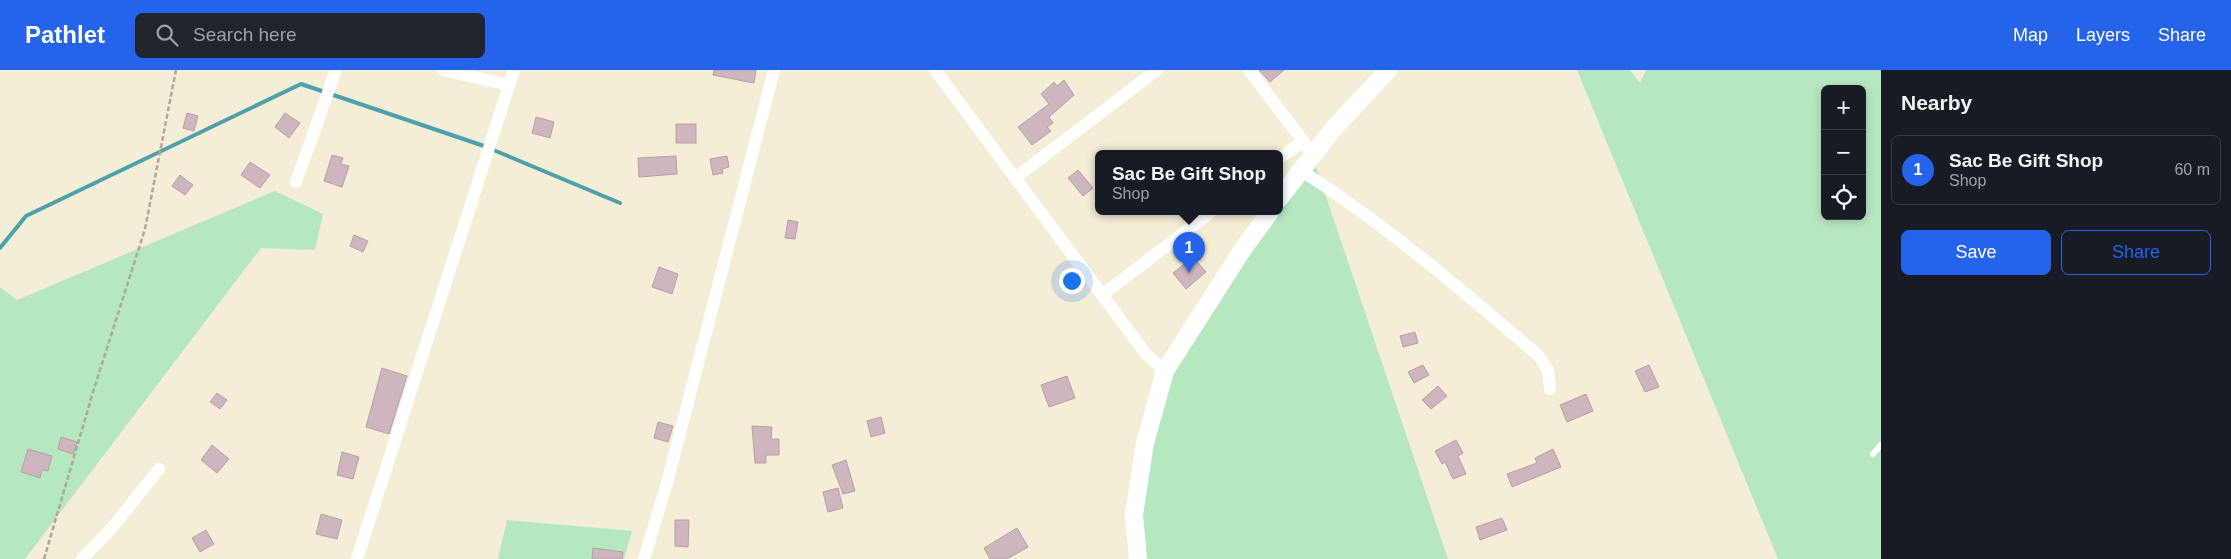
<!DOCTYPE html>
<html lang="en">
<head>
<meta charset="utf-8">
<style>
  :root { --surface:#171b24; --page:#20242c; --text:#f1f3f6; --muted:#9ea1a6; --line:#363941; --accent:#2563eb }
  body { margin:0; font-family:Helvetica,sans-serif; background:var(--page); color:var(--text) }
  .controls { position:absolute; right:15px; top:15px; display:grid; overflow:hidden; border-radius:8px; box-shadow:0 2px 8px #0003 }
  .controls button { width:45px; height:45px; display:grid; place-items:center; padding:0; border:0; border-bottom:1px solid var(--line); background:var(--surface); color:var(--text); font:25px sans-serif }
  .you { position:absolute; left:1071px; top:210px; width:18px; height:18px; margin:-12px; border:4px solid #fff; border-radius:50%; background:#1a73e8; box-shadow:0 0 0 8px #1a73e833 }
  .badge { display:grid; place-items:center; width:32px; height:32px; border-radius:50%; background:var(--accent); color:#fff; font-size:16px; font-weight:700 }
  .pin { position:absolute; translate:-50% -41px; filter:drop-shadow(0 1px 2px #0008) }
  .pin::after { content:''; position:absolute; top:26px; width:18px; height:15px; background:inherit; clip-path:polygon(0 0,100% 0,50% 100%) }
  .popup { position:absolute; left:1095px; top:80px; width:188px; height:65px; box-sizing:border-box; display:grid; place-content:center; border-radius:8px; background:var(--surface); filter:drop-shadow(0 1px 4px #0005); font-size:16px; white-space:nowrap; color:var(--muted) }
  .popup b { font-size:19px; color:var(--text) }
  .popup::after { content:''; position:absolute; left:50%; top:100%; margin-left:-10px; border:10px solid transparent; border-top-color:var(--surface) }
  .list { margin:0; padding:0; list-style:none }
  h2 { display:flex; justify-content:space-between; align-items:center; height:65px; margin:0; padding:0 20px; font-size:21px }
  h2 small { font-size:16px; font-weight:400; color:var(--muted) }
  .list li { display:grid; grid-template-columns:32px 1fr auto; gap:15px; align-items:center; box-sizing:border-box; height:70px; margin:0 10px 10px; padding:0 10px; border:1px solid var(--line); border-radius:8px }
  .list b { display:block; font-size:19px; white-space:nowrap }
  .list p { margin:0; font-size:16px; white-space:nowrap; color:var(--muted) }
  .list em { font-size:16px; font-style:normal; color:var(--muted) }
  .actions { display:flex; gap:10px; padding:15px 20px }
  .actions a { flex:1; padding:11px 0; border:1px solid var(--accent); border-radius:8px; text-align:center; font-size:18px; color:var(--accent) }
  .actions .main { background:var(--accent); color:#fff }
  .icon { flex:none; width:28px; height:28px; fill:none; stroke:currentColor; stroke-width:2; stroke-linecap:round; stroke-linejoin:round }
  .map { position:relative; flex:none; width:1881px; height:489px; overflow:hidden }
  header { display:flex; align-items:center; gap:30px; box-sizing:border-box; height:70px; padding:0 25px; background:var(--accent); color:#fff }
  header strong { font-size:24px }
  nav { display:flex; gap:28px; margin-inline-start:auto; font-size:18px }
  .search { width:350px; height:45px; background:var(--page); display:flex; align-items:center; gap:12px; box-sizing:border-box; padding:0 18px; border-radius:8px; color:var(--muted); font-size:19px }
  main { display:flex }
  aside { flex:1; background:var(--surface) }
  .map>svg:first-child { display:block }
</style>
</head>
<body>
<header>
<strong>Pathlet</strong>
<div class="search"><svg class="icon" aria-label="search" viewBox="0 0 24 24"><circle cx="10" cy="10" r="6"/><path d="M15 15l6 6"/></svg>Search here</div>
<nav><a>Map</a><a>Layers</a><a>Share</a></nav>
</header>
<main>
<div class="map">
<svg width="1881" height="489" viewBox="0 0 1881 489">
  <rect width="100%" height="100%" fill="#f4eed7"/>
  <g fill="#b6e8c0" fill-rule="evenodd">
    <path d="M1577,0H1630L1640,13L1646,0H1881V489H1778ZM1825,19H1862V146H1825Z"/>
    <polygon points="1312,85 1448,489 1138,489 1134,445 1165,301 1270,142 1279,142 1279,129"/>
    <polygon points="275,121 323,144 315,180 261,178 25,489 0,489 0,217 17,230"/>
    <polygon points="507,450 632,461 624,489 498,489"/>
  </g>
  <g fill="none" stroke-linecap="round" stroke-linejoin="round">
    <polyline stroke="#4da1ab" stroke-width="4" points="0,178 26,146 301,14 484,76 620,133"/>
  </g>
  <g fill="#cfb6be" stroke="#b89fa7">
    <polygon points="714,0 756,0 754,13 713,5"/>
    <polygon points="1259,0 1284,0 1270,12"/>
    <polygon points="1064,10 1074,25 1049,47 1053,53 1047,57 1051,61 1032,75 1018,57 1049,34 1041,24 1054,12 1057,16"/>
    <polygon points="187,43 198,46 194,61 183,58"/>
    <polygon points="285,43 300,53 289,68 275,57"/>
    <polygon points="536,47 554,52 550,68 532,63"/>
    <rect x="676" y="54" width="20" height="19"/>
    <polygon points="332,85 343,88 341,94 349,96 342,117 324,111"/>
    <polygon points="676,86 677,104 639,107 638,88"/>
    <polygon points="727,86 729,97 722,99 723,103 713,105 710,89"/>
    <polygon points="250,92 270,105 260,118 241,105"/>
    <polygon points="1078,100 1093,118 1083,126 1068,108"/>
    <polygon points="180,105 193,115 185,125 172,116"/>
    <polygon points="788,150 798,152 795,169 785,168"/>
    <polygon points="354,165 368,171 363,182 350,176"/>
    <polygon points="1193,187 1206,202 1186,219 1173,203"/>
    <polygon points="659,197 678,204 672,224 652,217"/>
    <polygon points="1415,262 1418,273 1403,277 1400,266"/>
    <polygon points="1423,295 1429,305 1414,313 1408,302"/>
    <polygon points="1649,295 1659,317 1645,322 1635,301"/>
    <polygon points="382,298 407,306 389,364 366,357"/>
    <polygon points="1067,306 1075,328 1049,337 1041,315"/>
    <polygon points="1438,316 1447,326 1431,339 1422,330"/>
    <polygon points="217,323 227,330 220,339 210,332"/>
    <polygon points="1586,324 1593,341 1567,352 1560,335"/>
    <polygon points="881,347 885,363 871,367 867,351"/>
    <polygon points="658,352 673,356 668,372 654,368"/>
    <polygon points="752,356 772,357 771,369 779,369 779,385 766,385 766,393 755,393"/>
    <polygon points="61,367 77,372 73,384 58,379"/>
    <polygon points="1456,370 1463,383 1458,386 1466,404 1453,409 1445,392 1442,394 1435,381"/>
    <polygon points="212,375 229,389 217,403 201,390"/>
    <polygon points="28,379 52,386 48,401 42,400 40,408 21,402"/>
    <polygon points="1553,379 1561,397 1512,417 1507,404 1537,393 1535,388"/>
    <polygon points="342,382 359,387 353,409 337,405"/>
    <polygon points="846,390 855,421 843,424 832,395"/>
    <polygon points="838,418 843,438 828,442 823,422"/>
    <polygon points="321,444 342,450 337,469 316,464"/>
    <polygon points="1502,448 1507,460 1480,470 1476,457"/>
    <polygon points="675,450 689,450 688,477 675,476"/>
    <polygon points="1017,458 1028,477 1007,489 990,489 984,478"/>
    <polygon points="206,460 214,474 200,482 192,468"/>
    <polygon points="593,478 623,482 622,489 592,489"/>
  </g>
  <g fill="none" stroke-linecap="round" stroke-linejoin="round">
    <polyline stroke="#aea998" stroke-width="2.5" stroke-dasharray="5 2.5" stroke-linecap="butt" points="44,489 93,322 145,159 176,0"/>
    <polyline stroke="#fff" stroke-width="6" points="1873,384 1881,375"/>
    <g stroke="#fff" stroke-width="12">
      <polyline points="443,0 509,15"/>
      <polyline points="935,0 1146,284 1165,301"/>
      <polyline points="1249,0 1303,71"/>
      <polyline points="1279,89 1303,71 1307,77"/>
      <path d="M1300,100C1385,154 1463,221 1539,286L1548,300L1550,319"/>
      <polyline points="1015,108 1157,0"/>
      <polyline points="296,112 336,0"/>
      <polyline points="1102,225 1211,142"/>
      <polyline points="82,489 112,458 159,399"/>
      <polyline points="357,489 514,0"/>
      <polyline points="644,489 667,413 774,0"/>
    </g>
    <g stroke="#fff" stroke-width="18">
      <polyline points="1279,129 1334,58 1388,0"/>
      <polyline points="1138,489 1134,445 1145,373 1165,301 1243,179 1270,142"/>
    </g>
  </g>
</svg>
<div class="controls">
<button>+</button>
<button>−</button>
<button><svg class="icon" aria-label="locate" viewBox="0 0 24 24"><circle cx="12" cy="12" r="6"/><path d="M12 2v4M12 18v4M2 12h4M18 12h4"/></svg></button>
</div>
<div class="you"></div>
<div class="pin badge" style="left:1189px;top:203px">1</div>
<div class="popup"><b>Sac Be Gift Shop</b>Shop</div>
</div>
<aside>
<h2>Nearby<small></small></h2>
<ul class="list">
<li><span class="badge">1</span><div><b>Sac Be Gift Shop</b><p>Shop</p></div><em>60 m</em></li>
</ul>
<div class="actions"><a class="main">Save</a><a>Share</a></div>
</aside>
</main>
</body>
</html>
